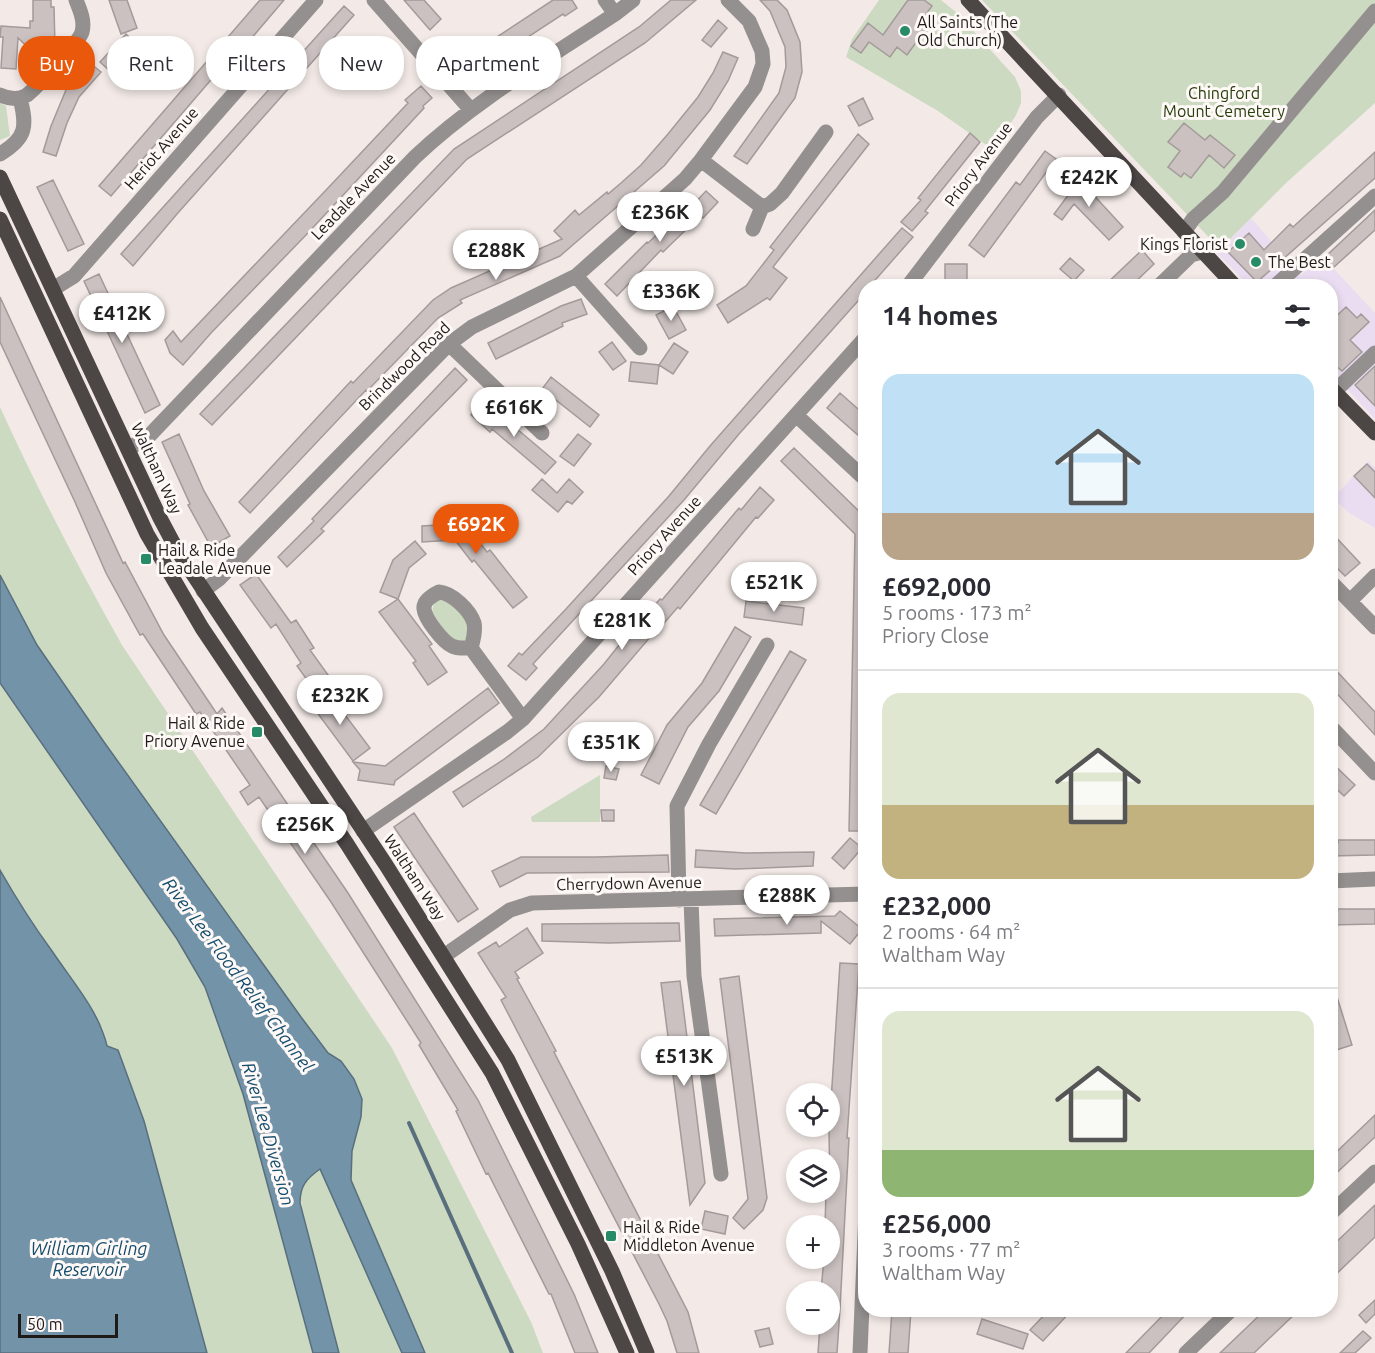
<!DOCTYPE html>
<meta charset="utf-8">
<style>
:root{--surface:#fff;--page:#f2f2f3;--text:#2b2b33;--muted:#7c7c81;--line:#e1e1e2;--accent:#ea580c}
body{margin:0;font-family:Ubuntu,sans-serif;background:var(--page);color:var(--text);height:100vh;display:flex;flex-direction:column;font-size:22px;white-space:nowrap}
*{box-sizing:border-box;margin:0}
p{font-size:20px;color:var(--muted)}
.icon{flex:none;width:33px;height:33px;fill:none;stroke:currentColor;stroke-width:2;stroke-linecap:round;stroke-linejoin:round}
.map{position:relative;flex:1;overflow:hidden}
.sheet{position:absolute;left:858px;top:279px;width:480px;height:1038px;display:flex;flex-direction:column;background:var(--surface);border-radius:24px;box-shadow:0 3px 9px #0003}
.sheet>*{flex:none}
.top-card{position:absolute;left:18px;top:36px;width:570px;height:54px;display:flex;gap:12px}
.fabs{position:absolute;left:786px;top:1083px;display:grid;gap:12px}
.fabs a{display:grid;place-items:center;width:54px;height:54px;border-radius:50%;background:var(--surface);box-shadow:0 3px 9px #0003;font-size:30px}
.scale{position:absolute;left:18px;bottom:15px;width:100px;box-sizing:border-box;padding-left:6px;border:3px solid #1d1a18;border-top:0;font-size:16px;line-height:21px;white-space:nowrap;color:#1d1a18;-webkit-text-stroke:4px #fef9f7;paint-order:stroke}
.price{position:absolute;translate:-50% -51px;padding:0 14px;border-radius:21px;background:#fff;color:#222;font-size:20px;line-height:39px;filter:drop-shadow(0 2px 3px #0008)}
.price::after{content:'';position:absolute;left:50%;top:36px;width:18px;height:14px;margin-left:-9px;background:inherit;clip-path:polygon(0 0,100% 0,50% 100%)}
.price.active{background:var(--accent);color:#fff}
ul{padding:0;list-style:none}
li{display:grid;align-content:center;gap:12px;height:318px;padding:0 24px}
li+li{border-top:2px solid var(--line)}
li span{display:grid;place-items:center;height:186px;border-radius:18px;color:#555}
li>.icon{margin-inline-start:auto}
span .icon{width:108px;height:108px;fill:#fffc;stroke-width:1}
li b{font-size:26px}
h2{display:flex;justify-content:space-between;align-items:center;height:72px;padding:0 24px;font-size:26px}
.tag{padding:0 21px;border-radius:24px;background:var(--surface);box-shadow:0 3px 9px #0003;font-size:21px;line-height:54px}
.tag.active{background:var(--accent);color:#fff}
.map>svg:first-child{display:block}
.commercial{fill:#eaddf1}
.green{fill:#cbdac0}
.water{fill:#7393a9;stroke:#596f7e;stroke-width:1.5}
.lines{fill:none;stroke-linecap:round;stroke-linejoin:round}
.stream{stroke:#596f7e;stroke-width:4}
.building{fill:#cac1c0;stroke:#a39a99;stroke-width:1.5}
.street{stroke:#94908f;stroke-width:15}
.primary{stroke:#4c4645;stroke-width:15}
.poi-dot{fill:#268b66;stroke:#fef9f7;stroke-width:2}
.labels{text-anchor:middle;stroke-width:6;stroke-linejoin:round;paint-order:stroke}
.poi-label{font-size:16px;fill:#1d1a18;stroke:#fef9f7;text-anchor:start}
.park-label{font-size:16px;fill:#263d0c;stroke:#fef9f7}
.street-label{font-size:16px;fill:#1d1a18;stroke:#fef9f7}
.water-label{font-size:18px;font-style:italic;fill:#144d6d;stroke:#fef9f7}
</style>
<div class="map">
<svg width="1375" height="1353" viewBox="0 0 1375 1353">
<rect width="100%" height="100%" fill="#f3eae7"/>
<path class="commercial" d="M1251,218l50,57 21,-19 53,57v106l-44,-47 -1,-86h-81l-32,-33z
M1368,461l7,7v60l-26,-15 -16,-15z"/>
<path class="green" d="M879,0h62l16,13 58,64 6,14v12l-6,14 -23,32 -54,-38 -92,-54 6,-18z
M982,0h393v103l-89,80 -66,66z
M0,103l6,3 4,30 -10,4z
M0,407c37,81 78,160 122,238l270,403 139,274 12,31h-118l-74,-173 1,-29 9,-34 -20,-56 -13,-8 -27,-36 -197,-275 -67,-97 -34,-63 -3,-7z
M439,599c11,3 30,16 30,30 -1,4 -3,10 -5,14l-15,-6 -17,-25 2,-10z
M0,683l177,256 28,48 38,107 70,259h-106l-63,-232 -26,-71 -11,-4 -4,-17 -25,-41 -60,-86 -18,-32z
M600,775v47h-68l-1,-5z
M320,1169l82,184h-63l-20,-78 -15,-50 -4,-33 3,-9z"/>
<path class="water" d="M0,575l37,70 67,97 197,275 27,36 13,8 13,18 8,20 -1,18 -9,34 -1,29 74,173h-23l-82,-184c-14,10 -20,17 -20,34l39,150h-26l-70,-259 -38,-107 -28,-48 -177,-256z
M0,870c16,28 33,55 52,81 20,30 47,60 55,95l11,4 26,71 63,232h-207z"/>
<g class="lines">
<path class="stream" d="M409,1123l103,230"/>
</g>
<path class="building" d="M33,0h18v7h3l1,39 -14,14 -23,-22 -2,31 -15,-1 2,-31h-3l1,-11 29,2v-7h3z
M109,0h18l10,28 -16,6z
M260,0h24l-40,47 -3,-2 -130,151 -12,-10z
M404,0h20l17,19 -11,11z
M553,0h19l5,8 -12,8 -2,-2 -82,54 2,2 -9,6 -6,-9 -3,3 -9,-16 10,-7 2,4 3,-2 3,3z
M671,0h25l-51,43 -178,116 -255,266 -12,-11 254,-265 185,-122z
M760,0h17l10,10 13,32 2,30 -7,26 -48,66 -13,-8 45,-63 7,-26 -1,-20 -15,-36z
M908,0h16l8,6 -11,15 7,5 -21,29 -10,-8 -7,10 -21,-15 -8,11 -10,-7 17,-23 15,12z
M344,6l10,9 -177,199 -44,52 -12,-12z
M718,20l9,8 -16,19 -9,-7z
M126,34l17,15 -16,16 -4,-4 -11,12 -12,-11z
M723,52l15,6 -10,23 -18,29 -46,56 -104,90 -100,44 2,3 -24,15 -71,73 -1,-1 -116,123 -11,-11 112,-121 2,2 80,-83 18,-12 111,-49 -8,-8 21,-21 4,5 28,-23 1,2 13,-11 20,-18 27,-31 30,-37 15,-24z
M90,63l11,9 -22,25 -12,26 -11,33 -13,-4 8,-26 15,-36z
M421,86l11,12 -9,8 1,2 -118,127 -95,98 -28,32 -13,-12 -5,-13 8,-9 8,11 147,-154 80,-85 -3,-3z
M863,98l10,21 -14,7 -11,-20z
M1184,123l21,17 5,-5 25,20 -11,13 -15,-13 -18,23 -7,-5 -3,4 -13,-10 12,-16 -12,-9z
M970,133l10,9 -55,69 3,2 -16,18 -11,-9 20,-22 -3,-2z
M858,134l11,10 -96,123 14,11 -17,22 -3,-2 -39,25 -11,-18 29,-19 28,-36 -4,-3z
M1045,151l11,8 -72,98 -15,-12 47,-63 4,3z
M1375,152v26l-118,104 -29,-30 21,-19 15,17 26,-26 3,3z
M1076,176l47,51 -14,13 -35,-36 -12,16 -8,-6 15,-20 -5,-6z
M53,180l31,64 -16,7 -31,-64z
M706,191l12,11 -15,16 -3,-2 -37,36 -2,-2 -44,46 -12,-12 42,-42 1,1 38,-36 3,2z
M1375,210v20l-41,37 -9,-10z
M902,228l11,9 -43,49h-4v6l-127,142 -55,66 -151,164 4,4 -11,12 -18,-14 11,-13 3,2 44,-46 103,-113 41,-50z
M1142,250l12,14 -23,22h-27z
M1070,258l14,12 -10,11 -14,-12z
M945,264h22v22h-22z
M99,274l61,131 -15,8 -61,-132z
M0,297l123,266 2,-1 39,73 53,79 5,-6 126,185 130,207 96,194 24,59h-23l-24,-59h-2l-61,-121 -2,1 -30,-63 2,-1 -39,-65 2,-2 -90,-141 -72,-105 -11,8 -8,-13 10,-7 -50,-73 -4,2 -53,-80 -3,1 -34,-62 -31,-71 -75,-160z
M581,299l6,15 -25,9 1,3 -67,33 -8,-16 73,-37z
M673,306l13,24 -17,9 -13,-24z
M1346,307l11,11 4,-4 8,8 -19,18 12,12 -20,19 -12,-10v-39z
M612,342l14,19 -13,9 -14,-18z
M674,343l14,9 -15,22 -14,-9z
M631,362l28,3 -2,19 -28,-3z
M1375,366v40l-20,-21z
M455,368l12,12 -146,149 3,2 -37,36 -9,-10 36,-36 -2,-2z
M551,377l48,38 -9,12 -48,-38z
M840,393l26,23v26l-39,-34z
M482,402l26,24 2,-3 46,39 -11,12 -53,-45 -2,3 -19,-17z
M179,434l25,57 26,45 -19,11 -23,-42 2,-1 -28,-62z
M578,434l13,10 -17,22 -14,-10z
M794,448l72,70v313h-17l6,-297 -74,-73z
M1367,464l8,8v26l-21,-22z
M542,479l15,14 12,-14 14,13 -11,12 -5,-3 -9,11 -26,-22z
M760,487l14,13 -16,18 -2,-1 -76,92 -2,-2 -20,23 -1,-1 -58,68 -61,60 -75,50 -10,-15 50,-32 41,-31 60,-65 35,-44 2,1 19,-22 2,1 77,-92 2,2z
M463,507l9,5 -6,13 21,27 3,-2 37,47 -14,11 -39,-48 -2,2 -17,-22 -33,2v-16l32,-2z
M1330,531l30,32 -15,13 -15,-15z
M415,541l11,13 -17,14 -11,31 -18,-7 13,-32z
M256,574l35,49 5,-3 18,28 -4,2 21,29 -16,12 -18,-25 4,-3 -25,-39 -5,4 -31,-43z
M398,599l34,45 -3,2 18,26 -19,13 -15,-22 3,-2 -37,-49z
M746,601l58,7 -2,17 -58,-8z
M735,627l16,10 -32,54 -31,36 -29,57 -18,-9 26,-50 35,-42z
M790,651l16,9 -90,154 -16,-9z
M1330,664l45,48v23l-45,-49z
M488,688l11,15 -104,78 -1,4 -36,-5 2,-10 -7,-8 32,4z
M327,691l43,57 -17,13 -43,-58z
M1330,761l25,24 -11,11 -14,-13z
M606,766l13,3 -3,11 -12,-2z
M601,810h13v11h-12z
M414,813l64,96 -20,13 -64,-95z
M850,838l12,10 -18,21 -12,-11z
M1338,840h37v15l-45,1v-12l8,-1z
M696,850l50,3 68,-1 -1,14 -78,3 -40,-2z
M668,855l1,17 -142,1 -27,14 -8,-16 29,-14h75z
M1330,909h45v15l-45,1z
M840,911l22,18 -12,15 -29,-23v12l-106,3 -1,-17 121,-3z
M679,923l1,18 -71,2 -67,-2v-17z
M527,928l16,25 -28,19 4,6 -2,1 21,38 18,34 -2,1 134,260 11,41h-22l-10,-32 -8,-17 -158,-304 5,-3 -28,-44 18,-11 3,5z
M840,963l19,1 -12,174h2l-9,171 -3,44h-19l2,-29h10v-32l-9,-1 3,-33h6v-32h-5l1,-34h4l-1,-60z
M739,976l28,222 -4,12 -19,19 -11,-11 15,-19 -28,-220z
M680,981l25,202 -15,22 -29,-222z
M1333,984l19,61 -22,7v-67z
M1375,1115v22l-45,42v-21z
M1375,1205v32l-45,43v-32z
M705,1211l23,5 -3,18 -24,-5z
M1375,1300v14l-9,9 -7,-8z
M892,1310h19l-3,43h-19z
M1049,1310h23l-29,31 -13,-11z
M1168,1310h22l-41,43h-23z
M1265,1310h34l-45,43h-34z
M982,1319l46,15 -5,15 -46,-15z
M769,1328l4,16 -13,3 -5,-16z
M1363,1331l8,7 -16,15h-15z"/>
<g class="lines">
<path class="street" d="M374,0l97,110
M605,0l10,14
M0,95c9,4 19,5 27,0 9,-7 53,-54 55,-63 3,-11 -2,-22 -6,-32
M0,154c27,-16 27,-28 20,-56
M701,160l61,47 8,-3 12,-11 44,-61
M753,229l9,-22
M1184,232l9,-13 30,-27 152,-181
M576,276l64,72
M908,286l129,-169 22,-22
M1159,286l32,-31 11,-3
M1275,286l100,-90
M53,289l21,-13 242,-276
M449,344l93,89
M1335,391l40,-38
M796,415l70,65
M128,449l20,-12 267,-280c59,-56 132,-98 200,-143l18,-14
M1330,581l45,46
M203,591l16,-12 230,-235 23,-17 104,-51 109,-97 16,-19 54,-73 8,-23 -1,-13 -13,-30 -21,-21
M439,592c13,1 31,18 35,31 2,9 -1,17 -3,25 -7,0 -13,1 -19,-2 -9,-4 -27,-27 -28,-37 -1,-8 9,-14 15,-17z
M1350,601l25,-25
M471,648l52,71
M1330,726l45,47
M363,831l144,-99 16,-13 343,-382
M1330,881l45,-2
M679,900l-2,-94 32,-62 58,-99
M691,900l3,76 27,198
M444,956l66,-46 22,-7 334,-9
M1330,1214l45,-42
M860,1353l6,-141
M1186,1353l45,-43"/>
<path class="primary" d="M968,0l267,286
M0,177l160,341 17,32 209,315 122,195 104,211 35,82
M0,219l147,315 55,94 145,216 145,229 86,171 49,109
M1330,387l45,46"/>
</g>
<g class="poi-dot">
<circle cx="905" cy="31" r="6"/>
<circle cx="1240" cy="244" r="6"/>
<circle cx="1256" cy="262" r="6"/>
<rect x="140" y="553" width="12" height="12" rx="3"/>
<rect x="251" y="726" width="12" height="12" rx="3"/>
<rect x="605" y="1230" width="12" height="12" rx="3"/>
</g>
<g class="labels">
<g class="poi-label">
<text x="917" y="28">All Saints (The<tspan x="917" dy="18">Old Church)</tspan></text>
<text x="1228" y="250" text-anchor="end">Kings Florist</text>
<text x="1268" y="268">The Best</text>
<text x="158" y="556">Hail &amp; Ride<tspan x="158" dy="18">Leadale Avenue</tspan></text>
<text x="245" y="729" text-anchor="end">Hail &amp; Ride<tspan x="245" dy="18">Priory Avenue</tspan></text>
<text x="623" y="1233">Hail &amp; Ride<tspan x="623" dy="18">Middleton Avenue</tspan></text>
</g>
<g class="park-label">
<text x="1224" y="99">Chingford<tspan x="1224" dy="18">Mount Cemetery</tspan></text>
</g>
<g class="street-label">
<text transform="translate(161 148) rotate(-49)" y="6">Heriot Avenue</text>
<text transform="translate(978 164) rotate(-53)" y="6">Priory Avenue</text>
<text transform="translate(353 196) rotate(-46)" y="6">Leadale Avenue</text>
<text transform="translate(404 366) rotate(-44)" y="6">Brindwood Road</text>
<text transform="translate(157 468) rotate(65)" y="6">Waltham Way</text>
<text transform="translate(664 535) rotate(-48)" y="6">Priory Avenue</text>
<text transform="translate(415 877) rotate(57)" y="6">Waltham Way</text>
<text transform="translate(629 883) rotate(-1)" y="6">Cherrydown Avenue</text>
</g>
<g class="water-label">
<text transform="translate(238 975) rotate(53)" y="6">River Lee Flood Relief Channel</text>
<text transform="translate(268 1134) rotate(74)" y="6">River Lee Diversion</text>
<text x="89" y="1255">William Girling<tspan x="89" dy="21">Reservoir</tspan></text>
</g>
</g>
</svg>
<div class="fabs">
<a><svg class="icon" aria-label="locate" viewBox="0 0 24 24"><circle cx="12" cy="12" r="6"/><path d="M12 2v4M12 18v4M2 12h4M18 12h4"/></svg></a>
<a><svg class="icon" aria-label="layers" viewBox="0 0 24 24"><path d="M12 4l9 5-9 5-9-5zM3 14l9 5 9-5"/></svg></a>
<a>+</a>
<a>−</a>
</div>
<div class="scale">50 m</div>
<b class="price" style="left:1089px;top:208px">£242K</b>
<b class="price" style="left:660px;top:243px">£236K</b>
<b class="price" style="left:496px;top:281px">£288K</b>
<b class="price" style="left:671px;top:322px">£336K</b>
<b class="price" style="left:122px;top:344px">£412K</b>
<b class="price" style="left:514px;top:438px">£616K</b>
<b class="price active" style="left:476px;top:555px">£692K</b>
<b class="price" style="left:774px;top:613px">£521K</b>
<b class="price" style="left:622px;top:651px">£281K</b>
<b class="price" style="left:340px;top:726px">£232K</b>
<b class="price" style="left:611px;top:773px">£351K</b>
<b class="price" style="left:305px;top:855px">£256K</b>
<b class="price" style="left:787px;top:926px">£288K</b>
<b class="price" style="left:684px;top:1087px">£513K</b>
<div class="top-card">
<a class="tag active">Buy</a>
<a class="tag">Rent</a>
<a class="tag">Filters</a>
<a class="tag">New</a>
<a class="tag">Apartment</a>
</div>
<section class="sheet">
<h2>14 homes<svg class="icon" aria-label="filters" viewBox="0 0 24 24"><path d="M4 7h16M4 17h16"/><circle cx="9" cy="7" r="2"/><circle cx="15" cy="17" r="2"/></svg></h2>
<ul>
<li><span style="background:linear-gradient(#bfe0f5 75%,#b9a48a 0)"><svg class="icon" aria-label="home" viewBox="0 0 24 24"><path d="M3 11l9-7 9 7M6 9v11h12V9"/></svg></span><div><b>£692,000</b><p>5 rooms · 173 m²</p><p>Priory Close</p></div></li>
<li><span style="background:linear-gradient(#dfe7d0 60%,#c2b280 0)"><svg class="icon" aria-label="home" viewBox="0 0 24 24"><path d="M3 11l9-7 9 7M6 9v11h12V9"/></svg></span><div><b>£232,000</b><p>2 rooms · 64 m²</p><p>Waltham Way</p></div></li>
<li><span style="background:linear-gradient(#dfe7d0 75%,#8fb573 0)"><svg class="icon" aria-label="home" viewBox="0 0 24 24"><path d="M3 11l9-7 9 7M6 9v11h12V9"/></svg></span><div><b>£256,000</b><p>3 rooms · 77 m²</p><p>Waltham Way</p></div></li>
</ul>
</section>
</div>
